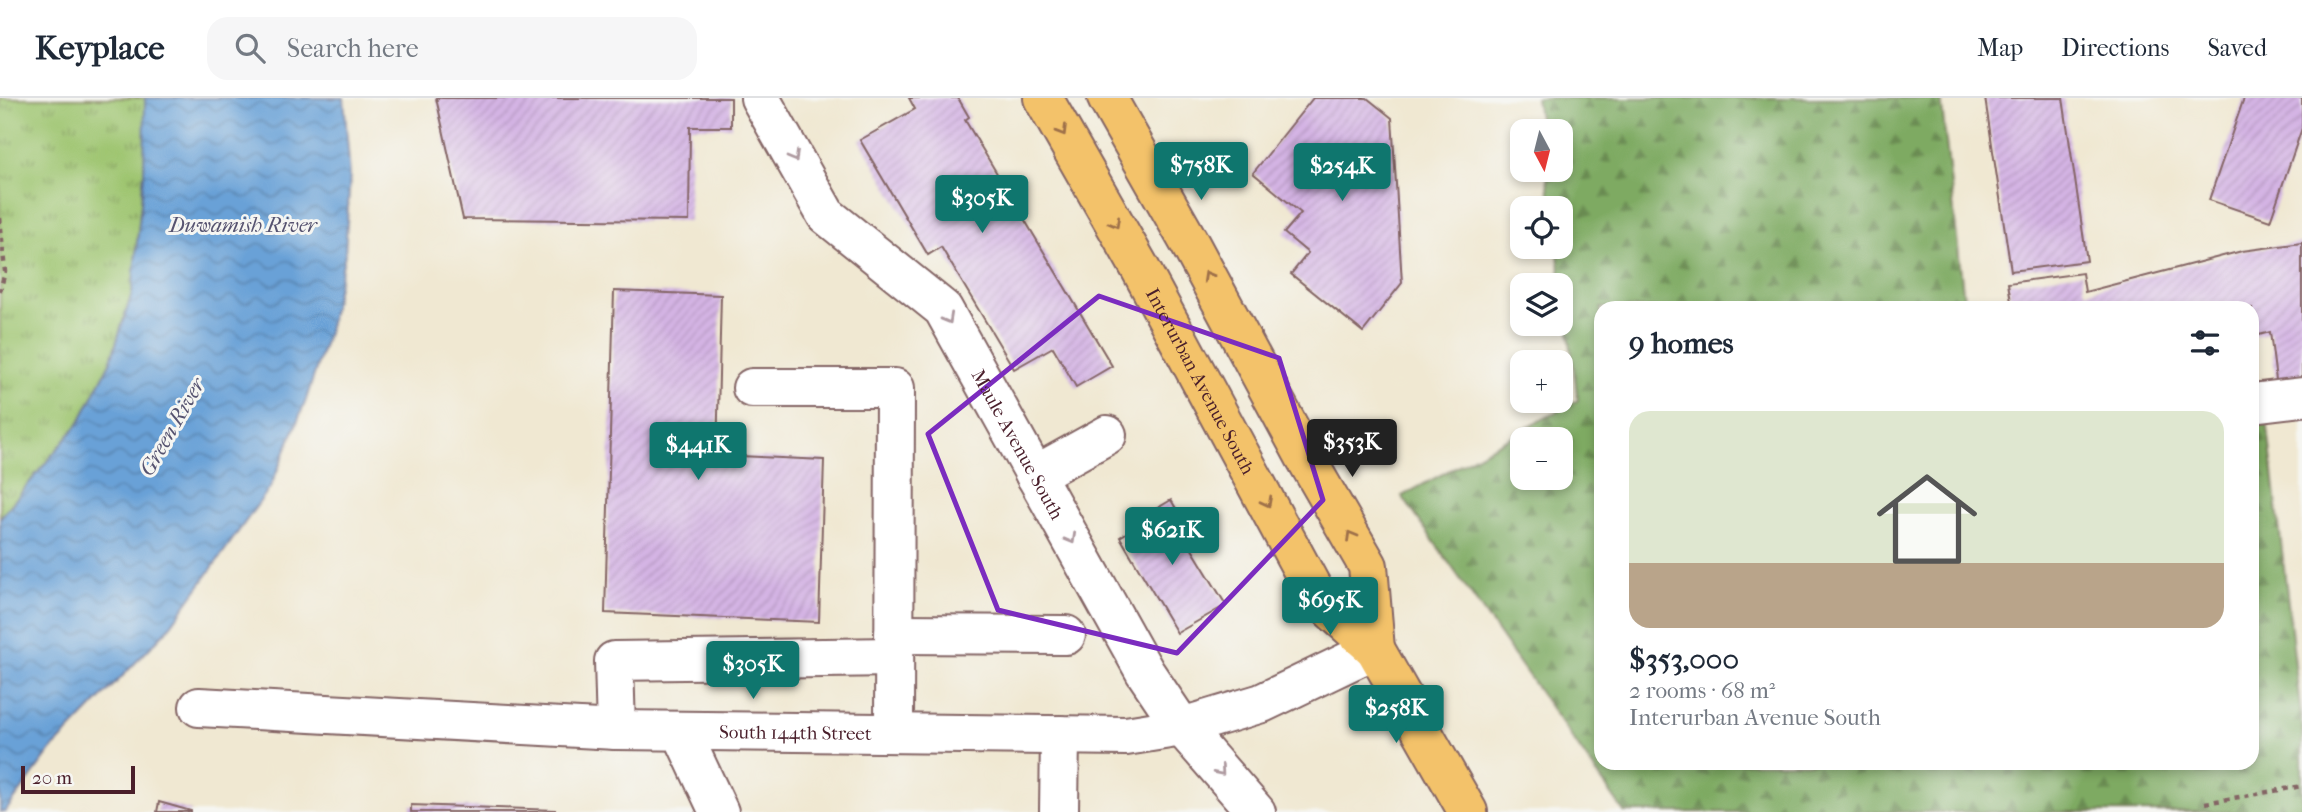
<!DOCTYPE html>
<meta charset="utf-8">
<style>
:root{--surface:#fff;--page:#f6f6f7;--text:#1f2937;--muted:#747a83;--line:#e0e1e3;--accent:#0f766e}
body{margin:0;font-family:"IM FELL French Canon",serif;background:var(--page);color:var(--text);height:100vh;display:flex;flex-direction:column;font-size:26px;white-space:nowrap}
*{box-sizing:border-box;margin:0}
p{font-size:23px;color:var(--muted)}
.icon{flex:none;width:38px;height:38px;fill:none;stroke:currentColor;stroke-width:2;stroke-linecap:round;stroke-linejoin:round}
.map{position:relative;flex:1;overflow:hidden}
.sheet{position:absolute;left:1594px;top:203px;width:665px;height:469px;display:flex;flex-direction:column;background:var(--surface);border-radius:21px;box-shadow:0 4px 10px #0003}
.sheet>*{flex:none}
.needle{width:46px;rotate:173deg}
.tools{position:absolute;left:1510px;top:21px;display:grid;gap:14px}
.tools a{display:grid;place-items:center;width:63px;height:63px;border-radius:14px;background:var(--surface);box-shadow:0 4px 10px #0003;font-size:35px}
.scale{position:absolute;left:21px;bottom:18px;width:114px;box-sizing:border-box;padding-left:7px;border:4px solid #4a1f2b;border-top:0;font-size:19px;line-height:24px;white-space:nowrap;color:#4a1f2b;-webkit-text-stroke:5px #f6f6f2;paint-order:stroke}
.price{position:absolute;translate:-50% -60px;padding:0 16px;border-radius:7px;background:var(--accent);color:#fff;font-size:23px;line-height:46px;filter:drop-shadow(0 2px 4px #0008)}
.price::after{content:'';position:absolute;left:50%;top:42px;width:21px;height:16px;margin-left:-10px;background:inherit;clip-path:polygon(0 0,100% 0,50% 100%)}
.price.current{background:#222;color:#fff}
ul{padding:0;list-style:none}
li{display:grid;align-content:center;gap:14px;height:371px;padding:0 35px}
li span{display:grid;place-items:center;height:217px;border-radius:21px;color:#555}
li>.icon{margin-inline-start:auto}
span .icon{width:126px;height:126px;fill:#fffc;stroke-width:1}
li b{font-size:30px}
h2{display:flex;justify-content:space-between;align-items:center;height:84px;padding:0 35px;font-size:30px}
header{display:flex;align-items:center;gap:42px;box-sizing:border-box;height:98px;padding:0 35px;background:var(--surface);border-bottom:2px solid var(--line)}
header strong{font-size:33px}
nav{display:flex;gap:38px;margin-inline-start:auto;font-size:24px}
.search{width:490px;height:63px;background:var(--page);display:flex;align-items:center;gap:18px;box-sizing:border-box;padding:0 24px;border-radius:21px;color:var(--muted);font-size:26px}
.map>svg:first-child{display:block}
.forest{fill:url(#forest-firs);stroke:#646446;stroke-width:2;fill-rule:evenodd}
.park{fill:url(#park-tufts);stroke:#74724e;stroke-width:2}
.water{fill:url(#water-waves);stroke:#5a6081;stroke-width:2}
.building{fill:url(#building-hatch)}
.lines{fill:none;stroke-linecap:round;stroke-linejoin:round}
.minor-casing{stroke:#846565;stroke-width:42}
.major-casing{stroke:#846565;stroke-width:42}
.path{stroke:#846565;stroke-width:4.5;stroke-dasharray:5 5;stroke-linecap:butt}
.minor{stroke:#fff;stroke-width:38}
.major{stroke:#f3c26a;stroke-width:38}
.oneway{stroke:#9e704a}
.oneway2{stroke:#ae9aa0}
.marked{fill:none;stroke:#7b2cbf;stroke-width:5;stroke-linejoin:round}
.labels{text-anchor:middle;stroke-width:6;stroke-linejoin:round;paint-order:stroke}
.street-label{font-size:19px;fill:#4a1f2b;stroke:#f6f6f2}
.water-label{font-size:21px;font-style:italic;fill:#565370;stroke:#f6f6f2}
</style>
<header>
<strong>Keyplace</strong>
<div class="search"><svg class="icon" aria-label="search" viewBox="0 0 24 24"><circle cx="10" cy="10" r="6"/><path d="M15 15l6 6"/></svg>Search here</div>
<nav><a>Map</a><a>Directions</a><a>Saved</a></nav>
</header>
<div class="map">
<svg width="2302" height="714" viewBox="0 0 2302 714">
<defs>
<pattern id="forest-firs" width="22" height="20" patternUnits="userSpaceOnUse" patternTransform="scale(1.75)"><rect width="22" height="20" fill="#7eaa62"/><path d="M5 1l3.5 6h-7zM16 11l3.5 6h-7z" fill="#698a51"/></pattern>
<pattern id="park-tufts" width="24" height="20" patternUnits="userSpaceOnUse" patternTransform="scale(1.75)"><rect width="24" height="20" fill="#9ec570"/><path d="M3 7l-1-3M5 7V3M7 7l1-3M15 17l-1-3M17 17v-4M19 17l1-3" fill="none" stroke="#839f5c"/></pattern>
<pattern id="water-waves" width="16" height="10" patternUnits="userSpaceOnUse" patternTransform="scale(1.75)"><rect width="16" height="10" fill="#69a1d7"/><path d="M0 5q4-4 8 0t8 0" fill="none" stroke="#5883af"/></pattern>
<pattern id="building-hatch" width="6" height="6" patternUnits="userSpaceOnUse" patternTransform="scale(1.75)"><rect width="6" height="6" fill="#d4b4e4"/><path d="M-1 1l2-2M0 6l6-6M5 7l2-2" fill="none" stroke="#b89ac4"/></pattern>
</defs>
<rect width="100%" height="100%" fill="#f6f6f2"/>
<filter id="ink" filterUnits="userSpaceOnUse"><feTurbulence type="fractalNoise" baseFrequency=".0143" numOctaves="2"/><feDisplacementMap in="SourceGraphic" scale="14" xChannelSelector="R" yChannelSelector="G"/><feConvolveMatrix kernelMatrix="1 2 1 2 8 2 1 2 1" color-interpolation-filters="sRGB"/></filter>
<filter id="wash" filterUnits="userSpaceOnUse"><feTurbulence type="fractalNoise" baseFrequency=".00686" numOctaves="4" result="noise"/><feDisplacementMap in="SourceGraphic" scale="28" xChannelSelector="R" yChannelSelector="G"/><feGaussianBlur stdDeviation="1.57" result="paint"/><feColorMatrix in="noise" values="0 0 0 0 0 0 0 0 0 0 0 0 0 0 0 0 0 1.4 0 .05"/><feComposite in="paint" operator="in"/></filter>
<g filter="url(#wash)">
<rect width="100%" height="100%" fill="#f0e8d2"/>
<path class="forest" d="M1536,0h405l24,210h-364v455h651v-341l15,-2 35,305v87h-678l-222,-316 176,-96 -21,-153h4v-39h-10l-5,-38h15v-39h-20zM1522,341h39v39h-39z"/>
<path class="park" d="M0,0h145l1,6 -2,69 -12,120 -22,70 -30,59 -80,96z"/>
<path class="water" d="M145,0h199l6,78 -5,78 -17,78 -23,71 -34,83 -102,142 -117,121 -47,63h-5v-294l80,-96 30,-59 22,-70 12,-120z"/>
<g id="blocks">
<path class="building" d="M436,0h295v29h-41l-1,94 -226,-2z
M909,0h49l11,19 -4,3 147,246 -36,21 -23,-40 -39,22 -73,-122 -13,8 -68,-115 55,-31z
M1313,0h54l25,20 10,165 -39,49 -72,-58 17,-21 -24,-20 17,-20 -48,-40z
M1985,0h78l24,163 -76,10z
M2244,0h58v30l-32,93 -61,-21z
M2302,145v141l-25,4 -7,-56 -18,5v-29h-240l-4,-25 74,-10 3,19 157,-41z
M614,193l107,4 -4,160 107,5 -5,162 -214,-9z
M1171,402l22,37 -6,4 39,64 -49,28 -57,-96 17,-11 -3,-4z
M159,704l32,9v1h-34z
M411,707l144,5v2h-144z"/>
</g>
</g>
<g filter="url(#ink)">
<use href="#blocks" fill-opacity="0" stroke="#846565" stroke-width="2"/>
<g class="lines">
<g class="minor-casing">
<g id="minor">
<path id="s1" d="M760,0l66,117 117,94 202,363 37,55 74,85"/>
<path d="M752,290h143l-1,344"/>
<path d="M2252,305l50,-6"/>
<path d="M1035,377l72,-40"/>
<path d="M894,536l172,1"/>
<path id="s2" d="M199,609l417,23 510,6 56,-9 80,-24 113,-54"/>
<path d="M616,632l-2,-69 280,-4"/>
<path d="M681,633l38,81"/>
<path d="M1059,714l1,-77"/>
</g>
</g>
<g class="major-casing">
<g id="major">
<path id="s3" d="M1043,0l97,170 177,329 58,52 93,163"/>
<path d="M1107,0l82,144 116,215 63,109 7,83"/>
</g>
</g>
<path class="path" d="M0,120l5,54 -5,19
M2205,705l97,-17"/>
<use href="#minor" class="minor"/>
<use href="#major" class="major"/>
</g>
<defs><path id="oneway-chevron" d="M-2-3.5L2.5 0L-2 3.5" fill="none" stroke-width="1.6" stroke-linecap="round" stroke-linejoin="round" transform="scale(1.75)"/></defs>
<g class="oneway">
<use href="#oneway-chevron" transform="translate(1062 33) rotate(59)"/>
<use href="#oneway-chevron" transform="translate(1115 125) rotate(61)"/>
<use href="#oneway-chevron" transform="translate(1208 178) rotate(-119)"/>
<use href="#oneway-chevron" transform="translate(1267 404) rotate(62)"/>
<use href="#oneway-chevron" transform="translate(1351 438) rotate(-120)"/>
</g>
<g class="oneway2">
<use href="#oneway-chevron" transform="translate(794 59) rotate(60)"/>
<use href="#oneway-chevron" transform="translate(948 221) rotate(61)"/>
<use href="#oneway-chevron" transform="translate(1071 441) rotate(61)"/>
<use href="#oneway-chevron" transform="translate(1220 673) rotate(49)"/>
</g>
</g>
<path class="marked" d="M1099,198l180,62 44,142 -146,153 -179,-43 -70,-176z"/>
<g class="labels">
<g class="street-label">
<text dy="7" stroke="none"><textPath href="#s3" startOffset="324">Interurban Avenue South</textPath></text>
<text dy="7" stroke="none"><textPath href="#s1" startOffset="439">Maule Avenue South</textPath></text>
<text dy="7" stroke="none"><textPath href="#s2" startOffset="597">South 144th Street</textPath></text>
</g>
<g class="water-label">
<text x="243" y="134">Duwamish River</text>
<text transform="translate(172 329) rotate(-60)" y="7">Green River</text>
</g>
</g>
</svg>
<div class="tools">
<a><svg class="needle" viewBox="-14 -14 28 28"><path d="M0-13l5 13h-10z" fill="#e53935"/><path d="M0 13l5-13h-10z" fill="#747a83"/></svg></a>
<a><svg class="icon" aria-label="locate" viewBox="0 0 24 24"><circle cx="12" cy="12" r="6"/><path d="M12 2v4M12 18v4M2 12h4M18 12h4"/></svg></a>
<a><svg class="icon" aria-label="layers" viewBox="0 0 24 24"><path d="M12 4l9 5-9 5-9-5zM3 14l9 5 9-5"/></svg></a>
<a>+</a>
<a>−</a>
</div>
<div class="scale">20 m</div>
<b class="price" style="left:1201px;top:104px">$758K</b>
<b class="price" style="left:1342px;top:105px">$254K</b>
<b class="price" style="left:982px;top:137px">$305K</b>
<b class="price current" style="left:1352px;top:381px">$353K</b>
<b class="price" style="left:698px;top:384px">$441K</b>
<b class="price" style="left:1172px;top:469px">$621K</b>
<b class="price" style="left:1330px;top:539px">$695K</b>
<b class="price" style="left:753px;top:603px">$305K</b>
<b class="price" style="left:1396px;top:647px">$258K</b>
<section class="sheet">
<h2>9 homes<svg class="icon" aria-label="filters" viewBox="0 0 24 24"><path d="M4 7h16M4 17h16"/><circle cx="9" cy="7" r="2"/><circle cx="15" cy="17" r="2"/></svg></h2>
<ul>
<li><span style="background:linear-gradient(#dfe7d0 70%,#b9a48a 0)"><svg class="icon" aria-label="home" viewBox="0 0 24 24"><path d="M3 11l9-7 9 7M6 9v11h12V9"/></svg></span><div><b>$353,000</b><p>2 rooms · 68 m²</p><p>Interurban Avenue South</p></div></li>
</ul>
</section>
</div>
